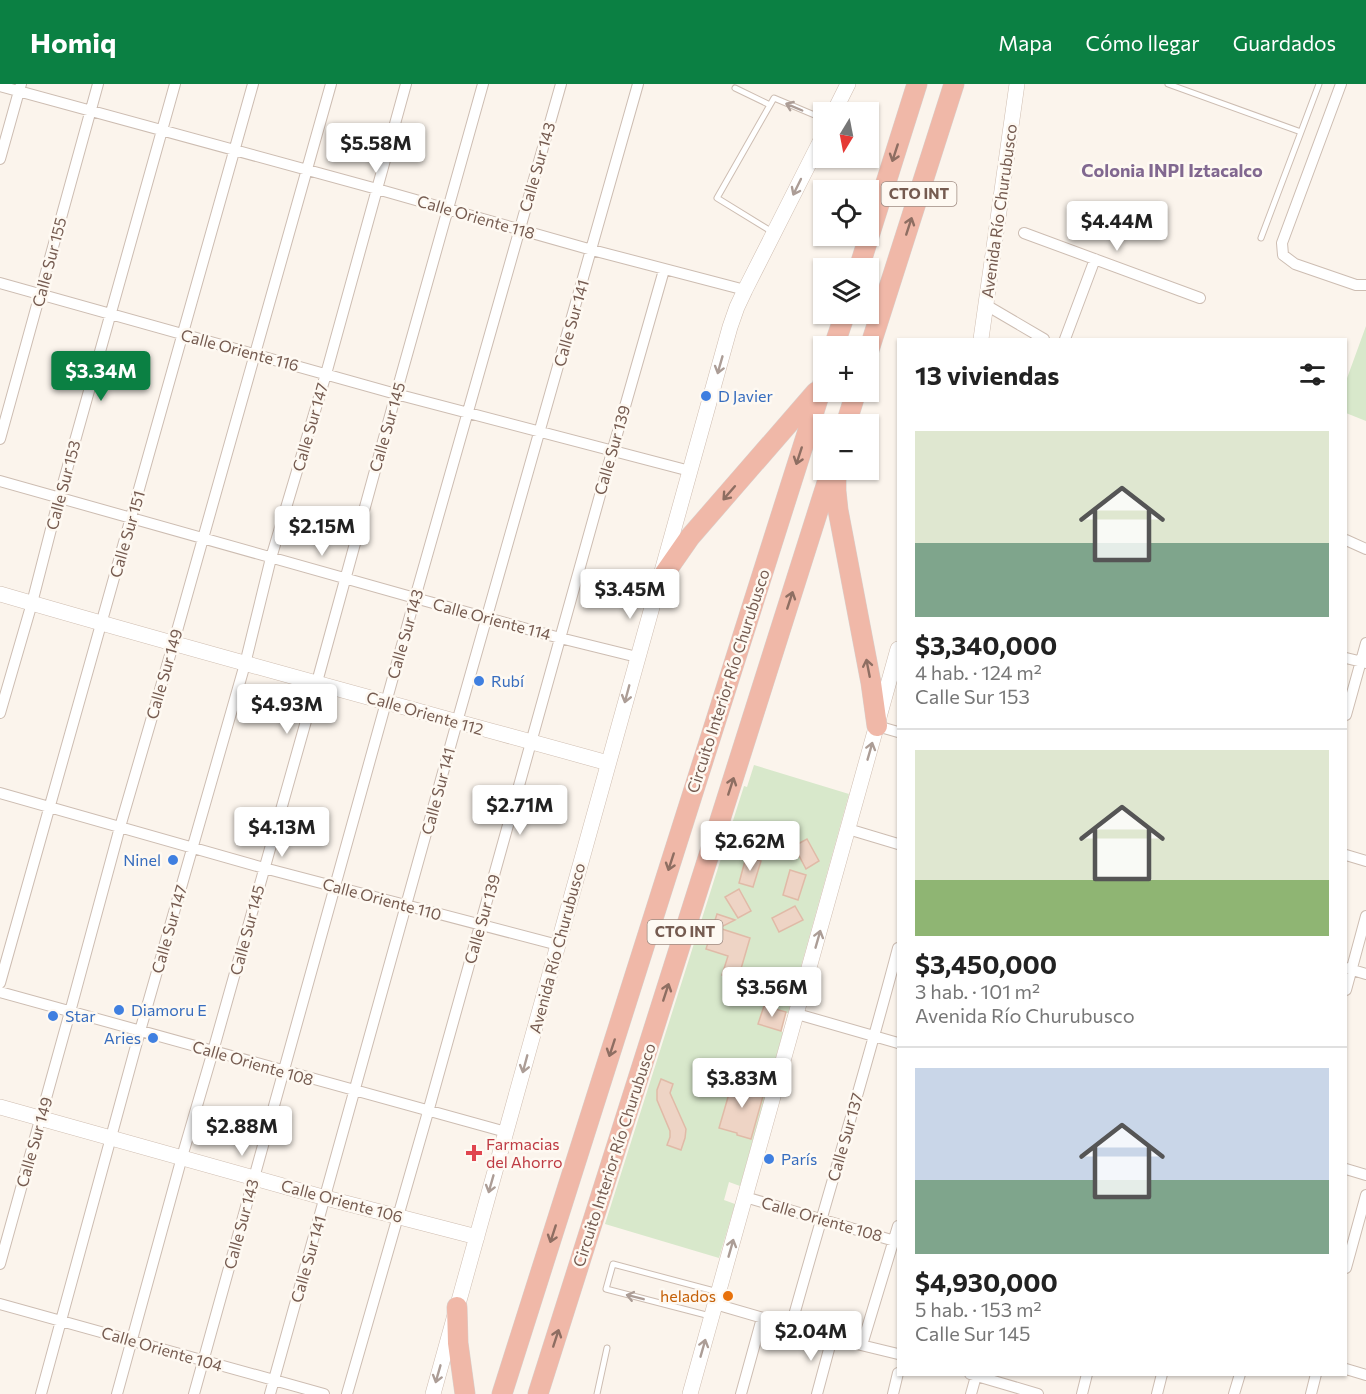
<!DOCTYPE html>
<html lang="es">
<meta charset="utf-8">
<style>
:root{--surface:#fff;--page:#f6f6f6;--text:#222;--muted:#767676;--line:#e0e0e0;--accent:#0b8043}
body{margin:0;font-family:Commissioner,sans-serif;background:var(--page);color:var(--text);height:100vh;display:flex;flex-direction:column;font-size:22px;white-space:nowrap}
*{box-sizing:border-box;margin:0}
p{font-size:20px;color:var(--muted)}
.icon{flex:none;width:33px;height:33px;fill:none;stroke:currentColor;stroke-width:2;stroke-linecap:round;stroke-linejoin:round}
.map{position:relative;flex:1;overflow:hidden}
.side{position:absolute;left:897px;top:254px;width:450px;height:1038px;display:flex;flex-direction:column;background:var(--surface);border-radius:0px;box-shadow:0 2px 4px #0004}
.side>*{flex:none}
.needle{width:39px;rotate:190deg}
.tools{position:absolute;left:813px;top:18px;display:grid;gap:12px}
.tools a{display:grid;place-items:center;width:66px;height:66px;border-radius:0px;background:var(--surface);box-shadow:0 2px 4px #0004;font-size:30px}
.price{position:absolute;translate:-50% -51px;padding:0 14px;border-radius:6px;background:#fff;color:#222;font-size:20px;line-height:39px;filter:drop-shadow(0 2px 3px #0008)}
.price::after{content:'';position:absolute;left:50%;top:36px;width:18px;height:14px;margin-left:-9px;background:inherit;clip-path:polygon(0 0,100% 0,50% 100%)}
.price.on{background:var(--accent);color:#fff}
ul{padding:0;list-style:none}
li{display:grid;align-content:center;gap:12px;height:318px;padding:0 18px}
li+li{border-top:2px solid var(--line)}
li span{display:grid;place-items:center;height:186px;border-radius:0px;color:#555}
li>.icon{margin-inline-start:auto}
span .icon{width:108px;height:108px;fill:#fffc;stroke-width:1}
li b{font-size:26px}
h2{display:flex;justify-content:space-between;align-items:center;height:72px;padding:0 18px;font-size:26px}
header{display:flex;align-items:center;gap:36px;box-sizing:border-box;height:84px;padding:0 30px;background:var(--accent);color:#fff}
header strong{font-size:28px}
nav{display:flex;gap:33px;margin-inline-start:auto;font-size:21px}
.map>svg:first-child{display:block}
.green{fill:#d8e8cb}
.building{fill:#eed4c5;stroke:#e0baa7;stroke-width:1.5}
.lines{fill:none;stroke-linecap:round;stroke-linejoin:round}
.lane-casing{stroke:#cdbdb2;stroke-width:7}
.street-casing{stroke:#cdbdb2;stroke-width:12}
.secondary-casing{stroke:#cfbdb0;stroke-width:16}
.highway-casing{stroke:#d8d1ce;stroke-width:21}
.lane{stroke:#fff;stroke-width:5}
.street{stroke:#fff;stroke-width:10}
.secondary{stroke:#fff;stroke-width:15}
.highway{stroke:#f0b8a8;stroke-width:20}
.oneway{stroke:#ac9d96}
.oneway2{stroke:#8e6e62}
.shop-dot{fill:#3f7fe0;stroke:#fef9f2;stroke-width:2}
.health-dot{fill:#e0444e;stroke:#fef9f2;stroke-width:2}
.food-dot{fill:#e8710a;stroke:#fef9f2;stroke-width:2}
.labels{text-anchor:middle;stroke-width:5;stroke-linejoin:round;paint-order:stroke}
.shield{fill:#fef9f2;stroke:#9e8a81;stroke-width:1.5}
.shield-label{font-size:15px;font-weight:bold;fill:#755b50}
.street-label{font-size:16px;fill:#755b50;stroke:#fef9f2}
.shop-label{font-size:16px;fill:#366cbe;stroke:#fef9f2;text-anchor:start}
.health-label{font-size:16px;fill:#be3a42;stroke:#fef9f2;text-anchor:start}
.food-label{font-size:16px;fill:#c56008;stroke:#fef9f2;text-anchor:end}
.neighbourhood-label{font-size:18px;font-weight:bold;fill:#816890;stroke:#fef9f2}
</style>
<header>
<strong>Homiq</strong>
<nav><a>Mapa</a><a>Cómo llegar</a><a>Guardados</a></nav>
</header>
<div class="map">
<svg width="1366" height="1310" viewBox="0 0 1366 1310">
<rect width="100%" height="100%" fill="#fbf4ec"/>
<path class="green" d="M1366,242v95l-20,-8v-32z
M754,681l95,29 -61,219h-2l-5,18 2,1 -43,154 -11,-4 -5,18 11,4 -16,54 -114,-34 139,-438 3,1z"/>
<path class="building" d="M765,742l8,13 -23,13 -7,-13z
M807,755l12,22 -13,8 -12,-23z
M746,773l15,4 -8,26 -14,-4z
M790,786l16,5 -8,25 -15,-5z
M739,805l12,22 -13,7 -13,-21z
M795,822l8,14 -24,12 -7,-14z
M717,830l18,6 -16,8 31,10 -12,41 -16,-4 6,-19 -22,-7z
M764,922l22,6 -5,19 -23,-7z
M661,995l12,5 -3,9 16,36 -1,9 -4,12 -14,-5 3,-8v-6l-13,-31v-10z
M733,996l32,9 -14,50 -14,-4v-2l-18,-5z"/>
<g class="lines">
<g class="lane-casing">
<path id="lane" d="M1168,0l133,48 -40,106
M735,4l35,17
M1301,48l18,-48
M774,149l-57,-35 57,-100 50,21
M710,1232l-104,-27 7,-25 105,28
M597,1310l10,-46"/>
</g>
<g class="street-casing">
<path id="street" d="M1341,0l-59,159 1,12 12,9 61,21h10
M0,2l377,103 215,61 153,40
M0,75l21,-75
M1024,149l176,65
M0,199l396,111 294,77
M986,221l58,34
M1065,255l30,-80
M0,355l98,-355
M0,397l415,117 145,40 77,19
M1346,456l20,9
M1346,574l20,5
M0,629l32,-110 27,-105 116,-414
M1346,631l20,-72
M877,642l21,6
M0,709l264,75 294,77
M848,745l50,15
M1346,771l20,6
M1346,884l20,6
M0,899l253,-899
M1346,906l20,-74
M0,908l506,140
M797,930l101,29
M1346,1085l20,6
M745,1113l153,45
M0,1180l70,-252 50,-185 53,-182 158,-561
M1346,1184l20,-73
M0,1220l324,90
M715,1220l117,34 66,16
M791,1242c35,-126 74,-252 107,-378
M862,1261l36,-119
M1346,1285l20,6
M970,1290l68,20
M41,1310l99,-363 105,-367 26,-106 55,-184 80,-290
M117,1310l65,-237 31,-106 104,-369 79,-288 87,-310
M194,1310l221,-796 146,-514
M270,1310l187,-672 181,-638
M347,1310l81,-282 184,-660 52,-182
M741,1310l21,-76
M817,1310l15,-56
M893,1310l5,-21
M971,1310l5,-18
M1082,1310l5,-20
M1157,1310l5,-20
M1234,1310l6,-20
M1311,1310l5,-20"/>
</g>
<g class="secondary-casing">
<path id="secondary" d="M834,28l14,-28
M981,255l36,-255
M0,510c202,59 405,113 608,169
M0,1023l326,91 151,39
M433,1310l297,-1067 7,-20 8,-17 79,-156
M690,1310l208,-745"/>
</g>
<g class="highway-casing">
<path id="highway" d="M859,184l58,-184
M834,262l11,-32
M868,269l86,-269
M846,340l10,-32
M836,387v20l2,19 33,173 6,43
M658,499l32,-46 126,-145
M457,1223l1,36 7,51
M502,1310l322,-1014
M538,1310l293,-924"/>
</g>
<use href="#lane" class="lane"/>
<use href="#street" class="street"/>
<use href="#secondary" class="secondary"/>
<use href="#highway" class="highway"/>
</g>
<defs><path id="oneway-shaft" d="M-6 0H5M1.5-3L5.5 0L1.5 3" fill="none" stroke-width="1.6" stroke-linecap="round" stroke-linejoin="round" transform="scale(1.5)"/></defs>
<g class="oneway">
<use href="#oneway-shaft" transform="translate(794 23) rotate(-157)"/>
<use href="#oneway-shaft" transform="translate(797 103) rotate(116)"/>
<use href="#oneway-shaft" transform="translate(720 281) rotate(106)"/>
<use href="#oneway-shaft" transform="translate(627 610) rotate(105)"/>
<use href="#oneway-shaft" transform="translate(870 667) rotate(-74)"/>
<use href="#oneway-shaft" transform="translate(818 855) rotate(-74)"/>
<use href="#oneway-shaft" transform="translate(525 980) rotate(105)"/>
<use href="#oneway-shaft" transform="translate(491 1100) rotate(106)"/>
<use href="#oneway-shaft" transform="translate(731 1164) rotate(-74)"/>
<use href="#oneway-shaft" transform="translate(635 1213) rotate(-166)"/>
<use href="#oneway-shaft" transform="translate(703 1264) rotate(-74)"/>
<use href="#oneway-shaft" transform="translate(438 1290) rotate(106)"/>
</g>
<g class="oneway2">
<use href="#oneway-shaft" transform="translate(895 69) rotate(108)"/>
<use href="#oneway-shaft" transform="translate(909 142) rotate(-72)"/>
<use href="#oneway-shaft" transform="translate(799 372) rotate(108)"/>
<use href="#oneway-shaft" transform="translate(729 409) rotate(131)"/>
<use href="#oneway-shaft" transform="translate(790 516) rotate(-72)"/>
<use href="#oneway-shaft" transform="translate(868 584) rotate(-101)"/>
<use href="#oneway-shaft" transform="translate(731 702) rotate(-72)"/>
<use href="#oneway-shaft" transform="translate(671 778) rotate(108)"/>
<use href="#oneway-shaft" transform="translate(666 908) rotate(-72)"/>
<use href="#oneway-shaft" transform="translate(612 964) rotate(108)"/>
<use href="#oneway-shaft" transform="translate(553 1150) rotate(108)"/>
<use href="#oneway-shaft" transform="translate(556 1254) rotate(-72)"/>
</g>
<g class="shop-dot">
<circle cx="706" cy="312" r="6"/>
<circle cx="479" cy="597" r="6"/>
<circle cx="173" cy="776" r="6"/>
<circle cx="119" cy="926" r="6"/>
<circle cx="53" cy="932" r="6"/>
<circle cx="153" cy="954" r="6"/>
<circle cx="769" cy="1075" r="6"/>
</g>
<path class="health-dot" d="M471 1060h6v6h6v6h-6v6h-6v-6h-6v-6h6z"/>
<circle class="food-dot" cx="728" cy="1212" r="6"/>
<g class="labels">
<g class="shield">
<rect x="881.5" y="98" width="75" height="24" rx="4.5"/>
<rect x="647.5" y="836" width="75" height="24" rx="4.5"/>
</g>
<g class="shield-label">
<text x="919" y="115">CTO INT</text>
<text x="685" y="853">CTO INT</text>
</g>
<g class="street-label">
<text transform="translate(537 83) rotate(-74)" y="6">Calle Sur 143</text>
<text transform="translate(999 127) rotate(-82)" y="6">Avenida Río Churubusco</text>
<text transform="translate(476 133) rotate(16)" y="6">Calle Oriente 118</text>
<text transform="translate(49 178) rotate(-75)" y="6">Calle Sur 155</text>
<text transform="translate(571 239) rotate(-74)" y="6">Calle Sur 141</text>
<text transform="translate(240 266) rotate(15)" y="6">Calle Oriente 116</text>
<text transform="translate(310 343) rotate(-74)" y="6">Calle Sur 147</text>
<text transform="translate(387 343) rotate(-74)" y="6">Calle Sur 145</text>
<text transform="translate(612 366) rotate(-74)" y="6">Calle Sur 139</text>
<text transform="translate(63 401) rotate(-75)" y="6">Calle Sur 153</text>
<text transform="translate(127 450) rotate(-74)" y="6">Calle Sur 151</text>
<text transform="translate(492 535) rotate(15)" y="6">Calle Oriente 114</text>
<text transform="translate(405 550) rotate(-74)" y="6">Calle Sur 143</text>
<text transform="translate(164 590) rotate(-74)" y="6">Calle Sur 149</text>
<text transform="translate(728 597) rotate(-72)" y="6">Circuito Interior Río Churubusco</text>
<text transform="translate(425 629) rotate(16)" y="6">Calle Oriente 112</text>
<text transform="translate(438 707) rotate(-75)" y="6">Calle Sur 141</text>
<text transform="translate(382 815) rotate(15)" y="6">Calle Oriente 110</text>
<text transform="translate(482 835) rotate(-74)" y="6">Calle Sur 139</text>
<text transform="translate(169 845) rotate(-74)" y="6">Calle Sur 147</text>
<text transform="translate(247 846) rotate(-75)" y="6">Calle Sur 145</text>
<text transform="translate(557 864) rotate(-75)" y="6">Avenida Río Churubusco</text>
<text transform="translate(253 979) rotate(16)" y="6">Calle Oriente 108</text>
<text transform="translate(845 1053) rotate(-74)" y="6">Calle Sur 137</text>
<text transform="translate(34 1058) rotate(-74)" y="6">Calle Sur 149</text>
<text transform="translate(614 1071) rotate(-72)" y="6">Circuito Interior Río Churubusco</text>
<text transform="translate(342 1117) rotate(15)" y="6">Calle Oriente 106</text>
<text transform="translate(822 1135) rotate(16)" y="6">Calle Oriente 108</text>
<text transform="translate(241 1140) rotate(-75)" y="6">Calle Sur 143</text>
<text transform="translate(308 1175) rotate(-74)" y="6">Calle Sur 141</text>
<text transform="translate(162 1265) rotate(16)" y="6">Calle Oriente 104</text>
</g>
<g class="shop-label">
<text x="718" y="318">D Javier</text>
<text x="491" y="603">Rubí</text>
<text x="161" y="782" text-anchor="end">Ninel</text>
<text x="131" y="932">Diamoru E</text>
<text x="65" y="938">Star</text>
<text x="141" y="960" text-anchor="end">Aries</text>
<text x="781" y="1081">París</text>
</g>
<g class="health-label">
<text x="486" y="1066">Farmacias<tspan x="486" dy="18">del Ahorro</tspan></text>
</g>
<g class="food-label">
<text x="716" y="1218">helados</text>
</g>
<g class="neighbourhood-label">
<text x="1172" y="93">Colonia INPI Iztacalco</text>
</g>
</g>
</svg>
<div class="tools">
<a><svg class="needle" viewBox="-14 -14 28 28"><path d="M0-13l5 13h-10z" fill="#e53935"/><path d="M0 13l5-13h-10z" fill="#767676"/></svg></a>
<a><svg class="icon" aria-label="locate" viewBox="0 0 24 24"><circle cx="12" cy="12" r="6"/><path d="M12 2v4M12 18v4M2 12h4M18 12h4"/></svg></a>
<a><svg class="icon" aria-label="layers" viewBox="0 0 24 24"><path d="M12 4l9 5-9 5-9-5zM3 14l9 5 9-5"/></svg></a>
<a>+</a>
<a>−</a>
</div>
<b class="price" style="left:376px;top:90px">$5.58M</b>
<b class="price" style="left:1117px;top:168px">$4.44M</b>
<b class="price on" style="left:101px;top:318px">$3.34M</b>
<b class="price" style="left:322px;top:473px">$2.15M</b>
<b class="price" style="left:630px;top:536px">$3.45M</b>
<b class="price" style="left:287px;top:651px">$4.93M</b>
<b class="price" style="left:520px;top:752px">$2.71M</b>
<b class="price" style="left:282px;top:774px">$4.13M</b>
<b class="price" style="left:750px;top:788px">$2.62M</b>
<b class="price" style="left:772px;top:934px">$3.56M</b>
<b class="price" style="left:742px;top:1025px">$3.83M</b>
<b class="price" style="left:242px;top:1073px">$2.88M</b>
<b class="price" style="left:811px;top:1278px">$2.04M</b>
<section class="side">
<h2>13 viviendas<svg class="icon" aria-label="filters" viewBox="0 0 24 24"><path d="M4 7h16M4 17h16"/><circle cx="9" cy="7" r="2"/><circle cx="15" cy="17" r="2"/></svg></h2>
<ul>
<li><span style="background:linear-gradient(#dfe7d0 60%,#7fa58c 0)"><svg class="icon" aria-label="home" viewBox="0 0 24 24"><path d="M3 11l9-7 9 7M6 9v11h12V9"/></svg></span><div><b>$3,340,000</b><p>4 hab. · 124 m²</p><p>Calle Sur 153</p></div></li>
<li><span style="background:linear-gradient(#dfe7d0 70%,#8fb573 0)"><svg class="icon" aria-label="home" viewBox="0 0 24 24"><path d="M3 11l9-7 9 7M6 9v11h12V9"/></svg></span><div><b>$3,450,000</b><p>3 hab. · 101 m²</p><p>Avenida Río Churubusco</p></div></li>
<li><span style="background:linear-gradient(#c9d6e8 60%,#7fa58c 0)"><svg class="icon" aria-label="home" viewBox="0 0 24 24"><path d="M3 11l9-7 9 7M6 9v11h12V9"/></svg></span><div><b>$4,930,000</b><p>5 hab. · 153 m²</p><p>Calle Sur 145</p></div></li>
</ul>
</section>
</div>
